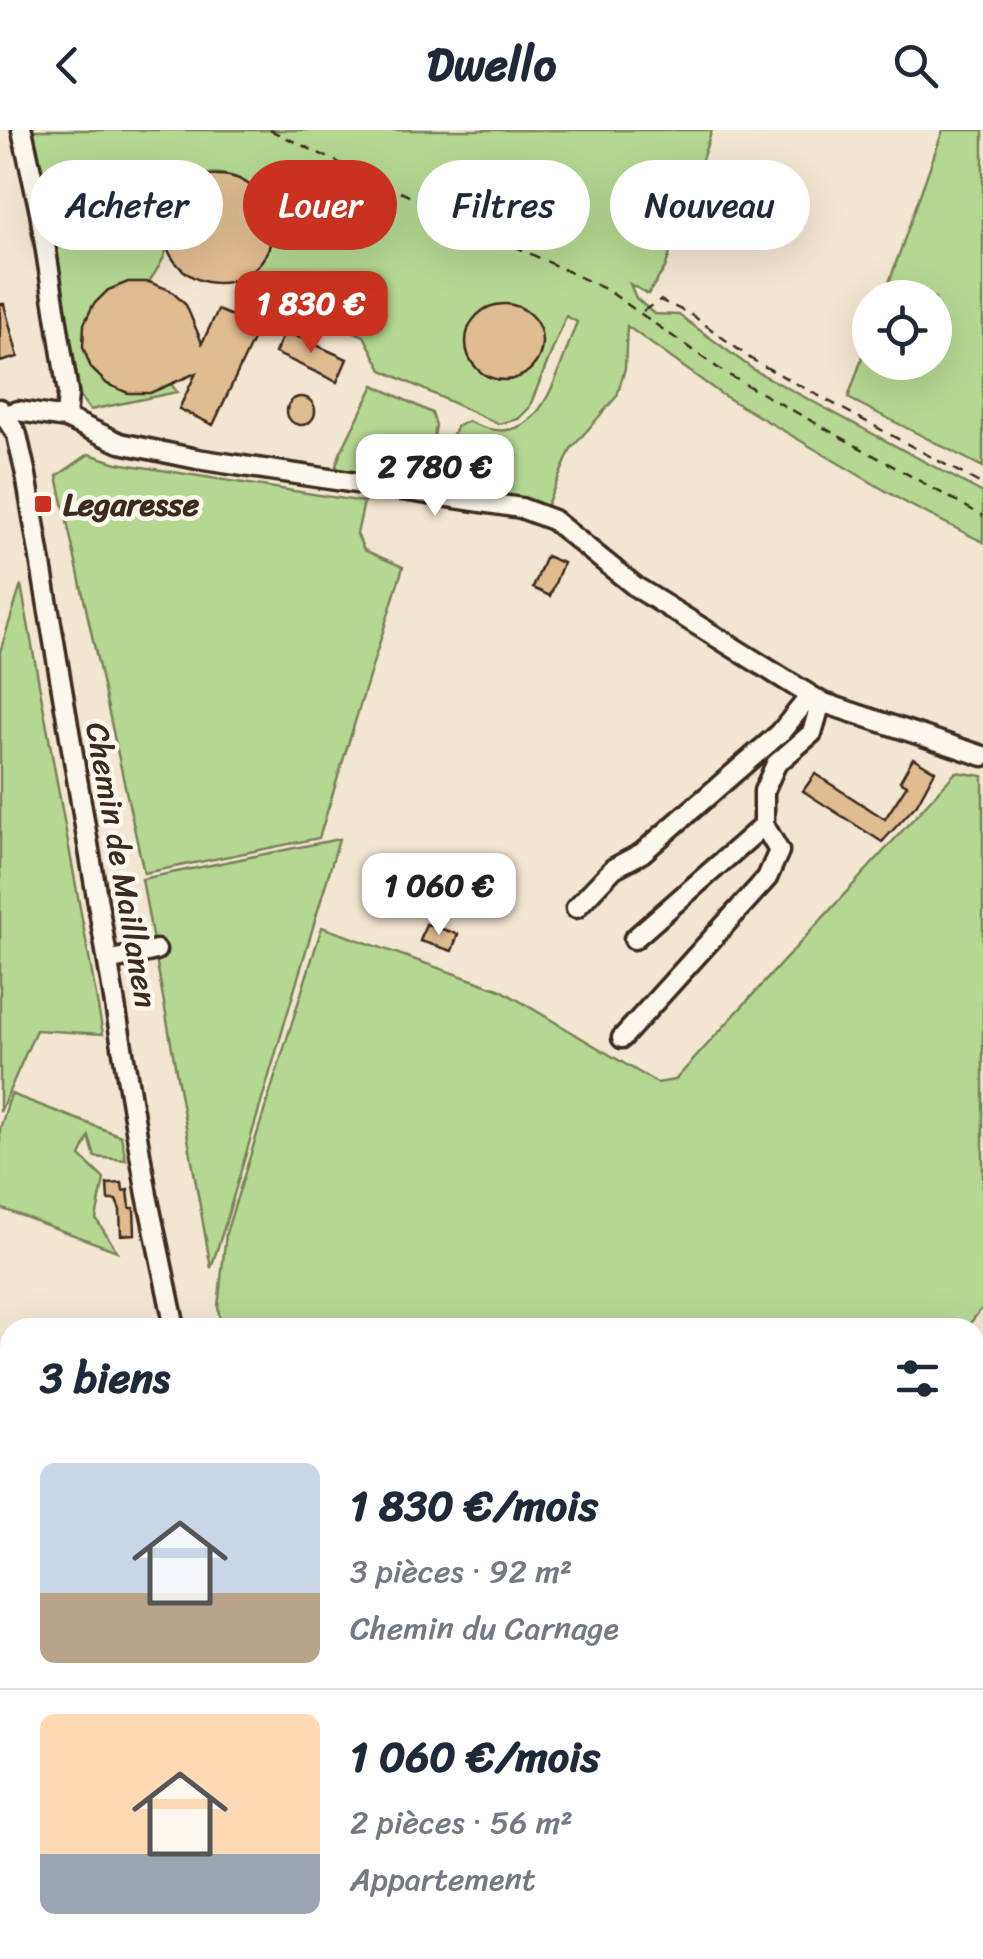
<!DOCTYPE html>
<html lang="fr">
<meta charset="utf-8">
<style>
:root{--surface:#fff;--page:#f6f6f7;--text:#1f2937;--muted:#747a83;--line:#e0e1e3;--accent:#c8321e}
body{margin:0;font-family:Sriracha,sans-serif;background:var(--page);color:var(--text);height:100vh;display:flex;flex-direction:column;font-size:38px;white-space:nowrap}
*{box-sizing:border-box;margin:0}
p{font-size:32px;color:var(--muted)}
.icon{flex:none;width:55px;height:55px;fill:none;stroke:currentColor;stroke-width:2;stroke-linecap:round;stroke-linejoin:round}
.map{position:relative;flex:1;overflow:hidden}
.side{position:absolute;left:0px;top:1188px;width:985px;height:642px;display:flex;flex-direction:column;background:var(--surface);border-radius:30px 30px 0 0;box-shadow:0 10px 40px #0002}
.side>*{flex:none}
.hud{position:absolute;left:30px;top:30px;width:925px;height:90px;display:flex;gap:20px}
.fabs{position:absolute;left:852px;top:150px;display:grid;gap:20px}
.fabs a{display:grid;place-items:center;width:100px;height:100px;border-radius:50%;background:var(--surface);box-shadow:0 10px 40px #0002;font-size:50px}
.price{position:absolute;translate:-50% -85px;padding:0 22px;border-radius:20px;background:#fff;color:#222;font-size:32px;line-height:65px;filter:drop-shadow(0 2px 5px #0008)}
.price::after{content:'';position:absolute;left:50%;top:60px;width:30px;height:22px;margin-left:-15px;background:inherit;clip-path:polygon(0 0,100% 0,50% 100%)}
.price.current{background:var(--accent);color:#fff}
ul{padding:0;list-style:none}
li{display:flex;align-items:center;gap:30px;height:250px;padding:0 40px}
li+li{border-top:2px solid var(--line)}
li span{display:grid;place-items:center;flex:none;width:280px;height:200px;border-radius:15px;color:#555}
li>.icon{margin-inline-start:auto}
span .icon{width:120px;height:120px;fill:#fffc;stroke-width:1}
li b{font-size:42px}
h2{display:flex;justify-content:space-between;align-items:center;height:120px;padding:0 40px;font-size:42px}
.chip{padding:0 35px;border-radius:45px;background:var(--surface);box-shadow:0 10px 40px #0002;font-size:35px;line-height:90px}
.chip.current{background:var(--accent);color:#fff}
header{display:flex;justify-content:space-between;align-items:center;height:130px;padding:0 40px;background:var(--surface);font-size:45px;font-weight:700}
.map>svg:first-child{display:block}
.green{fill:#b4d892;stroke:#788158;stroke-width:2.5}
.building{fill:#e0bd91;stroke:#3b2a1e;stroke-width:2.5}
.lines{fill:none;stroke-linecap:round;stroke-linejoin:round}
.minor-casing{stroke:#3b2a1e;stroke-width:25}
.major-casing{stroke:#3b2a1e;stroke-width:30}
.path{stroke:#3b2a1e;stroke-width:2.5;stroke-dasharray:10 8;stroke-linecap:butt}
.minor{stroke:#fbf7ec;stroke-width:18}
.major{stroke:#fbf7ec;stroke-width:22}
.poi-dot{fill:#c8321e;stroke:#fbf7ec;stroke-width:4}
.labels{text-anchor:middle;stroke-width:9;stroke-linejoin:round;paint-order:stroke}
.poi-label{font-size:32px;font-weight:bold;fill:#3b2a1e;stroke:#fbf7ec;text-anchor:start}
.street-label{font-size:32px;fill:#3b2a1e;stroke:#fbf7ec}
</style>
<header><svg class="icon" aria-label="back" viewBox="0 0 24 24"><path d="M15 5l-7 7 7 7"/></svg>Dwello<svg class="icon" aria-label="search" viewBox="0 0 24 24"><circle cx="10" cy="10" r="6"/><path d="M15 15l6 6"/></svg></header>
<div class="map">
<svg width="983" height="1829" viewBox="0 0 983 1829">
<rect width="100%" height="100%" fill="#f3e6d1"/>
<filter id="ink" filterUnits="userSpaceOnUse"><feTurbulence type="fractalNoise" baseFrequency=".01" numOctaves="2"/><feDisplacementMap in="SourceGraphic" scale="20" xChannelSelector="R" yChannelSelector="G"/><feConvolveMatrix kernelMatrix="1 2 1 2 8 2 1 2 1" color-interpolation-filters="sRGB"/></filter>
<g filter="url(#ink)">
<path class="green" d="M31,0h681l-47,138 -17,26 -18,-10 6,14 18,16 25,1 75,55 229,123v49l-75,-38 -187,-110 -94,-68 -2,42 -8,28 -46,53 -26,60 -204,-36 -5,-7 4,-12 34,-69 58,28 4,12 -4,23 -12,-2 -3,7 26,9 13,-35 12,-6c74,38 87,-46 109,-99l-11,-6 -37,92 -11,11 -20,5 -116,-54 -18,-34 -128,-55c91,-52 -11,-151 -60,-86 -14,19 -8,31 -9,52 -1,11 -12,25 -18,35 -102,1 -73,143 22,102l6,8 -87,18 -9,-12z
M943,0h40v337l-135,-69 22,-62v26h65v-64l-51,-1z
M89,324l28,9 247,39 -7,32 7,16 39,17 -84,271 -175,35 -87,-397z
M21,455l82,449 -67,-4 -36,82v-460z
M956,642l27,4v531l-16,20h-746l-3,-20 8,-74 96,-306 179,63 156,93 18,-3z
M339,709l-115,389 -13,40 -69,-389z
M11,964l110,42 5,24 -31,-3 -6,-20 -9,19 24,23 -8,40 21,32 -117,-43v-79z
M0,1498l10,6v116l-10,-12z
M0,1763l10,3v54h131l-2,9h-139z"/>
<path class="building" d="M164 99a54 54 0 1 1 108 0a54 54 0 1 1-108 0Z
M128,152h21l21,8 16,15 16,38 16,-33 41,17 -46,98 -34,-16 17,-36 -46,20h-22l-21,-9 -16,-16 -8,-21 1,-23 9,-19 15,-15z
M0,174h4l14,53 -18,5z
M466 212a38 38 0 1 1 76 0a38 38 0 1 1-76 0Z
M285,201l62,28 -10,23 -62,-29z
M287 281a14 14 0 1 1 28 0a14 14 0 1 1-28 0Z
M546,426l17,7 -13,33 -17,-8z
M913,628l22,13 -18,33 -35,38 -79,-51 12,-17 70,45 22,-34 -7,-4z
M426,794l32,10 -6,17 -32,-10z
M122,1053l1,8 5,-1 2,18h4l1,26 -14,1 -1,-25 -4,-10h-8l-1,-16z"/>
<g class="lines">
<g class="minor-casing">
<path id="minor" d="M22,0l18,82 28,181 -2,25
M0,279l17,26 9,40 121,720 28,133
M5,285l13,-4 48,7 54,25 77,16 324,49 32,12 83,67 185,115 162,54
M576,778l38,-40 28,-15 138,-120 30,-37
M634,809l130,-114v-34l12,-27 36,-31 9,-31
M108,831l48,-11
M622,908l145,-160 12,-27 -15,-26"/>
</g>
<g class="major-casing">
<path id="major" d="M0,1469l10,5
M352,1820v9
M534,1820l26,9
M486,1829v-9"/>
</g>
<path class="path" d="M270,0l337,160 118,83 258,143
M643,181l17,-11 32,15 59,44 232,126
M0,1619l10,20
M0,1683l10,-12"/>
<use href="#minor" class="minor"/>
<use href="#major" class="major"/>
</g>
</g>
<rect class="poi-dot" x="33" y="364" width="20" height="20" rx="5"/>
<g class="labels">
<g class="poi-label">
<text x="63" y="385">Legaresse</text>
</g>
<g class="street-label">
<text transform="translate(122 735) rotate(80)" y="11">Chemin de Maillanen</text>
</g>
</g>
</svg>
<div class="fabs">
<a><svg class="icon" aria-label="locate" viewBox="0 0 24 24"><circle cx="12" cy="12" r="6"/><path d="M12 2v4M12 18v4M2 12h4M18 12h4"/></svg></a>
</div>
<b class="price current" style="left:311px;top:226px">1 830 €</b>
<b class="price" style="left:435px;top:389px">2 780 €</b>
<b class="price" style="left:439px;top:808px">1 060 €</b>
<div class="hud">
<a class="chip">Acheter</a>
<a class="chip current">Louer</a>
<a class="chip">Filtres</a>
<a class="chip">Nouveau</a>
</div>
<section class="side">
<h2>3 biens<svg class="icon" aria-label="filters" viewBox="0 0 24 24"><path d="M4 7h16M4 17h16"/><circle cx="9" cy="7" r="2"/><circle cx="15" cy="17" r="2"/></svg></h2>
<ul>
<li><span style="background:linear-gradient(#c9d6e8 65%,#b9a48a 0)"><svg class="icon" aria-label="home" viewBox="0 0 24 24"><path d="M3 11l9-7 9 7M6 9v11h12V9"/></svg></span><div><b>1 830 €/mois</b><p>3 pièces · 92 m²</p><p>Chemin du Carnage</p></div></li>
<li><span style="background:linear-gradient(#ffd9b3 70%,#9aa5b1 0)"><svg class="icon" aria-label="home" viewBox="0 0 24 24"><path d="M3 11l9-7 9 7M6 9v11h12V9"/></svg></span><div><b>1 060 €/mois</b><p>2 pièces · 56 m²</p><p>Appartement</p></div></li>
</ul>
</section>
</div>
